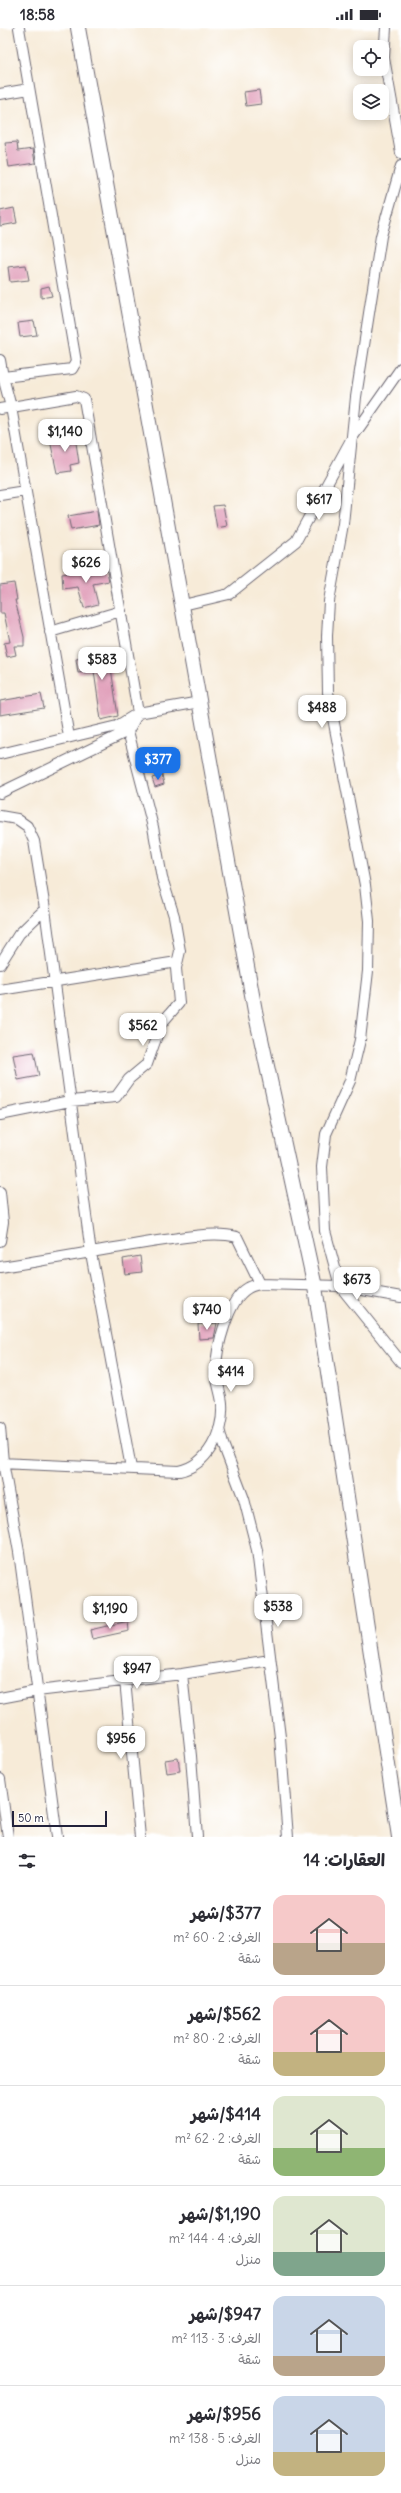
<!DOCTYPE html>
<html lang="ar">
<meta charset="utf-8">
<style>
:root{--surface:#fff;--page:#f7f7f7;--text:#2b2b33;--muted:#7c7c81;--line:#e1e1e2;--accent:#1a73e8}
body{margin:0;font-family:Delius,"Playpen Sans Arabic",sans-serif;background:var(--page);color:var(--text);direction:rtl;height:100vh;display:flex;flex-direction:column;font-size:15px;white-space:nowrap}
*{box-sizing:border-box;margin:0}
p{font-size:13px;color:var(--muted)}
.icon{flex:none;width:22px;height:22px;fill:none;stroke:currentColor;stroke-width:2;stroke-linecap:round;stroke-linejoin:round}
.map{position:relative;height:1809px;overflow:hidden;direction:ltr}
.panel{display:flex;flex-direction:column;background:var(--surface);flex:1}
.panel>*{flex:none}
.fabs{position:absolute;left:353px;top:12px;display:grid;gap:8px}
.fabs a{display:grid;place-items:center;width:36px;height:36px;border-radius:8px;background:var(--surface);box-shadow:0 2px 10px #0003;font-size:20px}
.scale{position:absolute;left:12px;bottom:10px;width:95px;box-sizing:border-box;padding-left:4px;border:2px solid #22223b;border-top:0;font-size:11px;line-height:14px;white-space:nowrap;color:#22223b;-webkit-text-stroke:3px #fff;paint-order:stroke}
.price{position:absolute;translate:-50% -34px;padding:0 9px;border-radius:8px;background:#fff;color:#222;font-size:13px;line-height:26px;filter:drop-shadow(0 1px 2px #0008)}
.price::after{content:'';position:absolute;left:50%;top:24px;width:12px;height:9px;margin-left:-6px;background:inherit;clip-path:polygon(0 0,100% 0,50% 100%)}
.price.active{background:var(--accent);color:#fff}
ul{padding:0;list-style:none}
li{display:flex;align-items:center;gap:12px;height:100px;padding:0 16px}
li+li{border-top:1px solid var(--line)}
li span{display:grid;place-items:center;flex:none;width:112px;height:80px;border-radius:12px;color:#555}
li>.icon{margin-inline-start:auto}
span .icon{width:48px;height:48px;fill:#fffc;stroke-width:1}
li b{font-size:17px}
h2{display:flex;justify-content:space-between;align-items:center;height:48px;padding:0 16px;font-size:17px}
.status{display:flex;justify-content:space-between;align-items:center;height:28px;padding:0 20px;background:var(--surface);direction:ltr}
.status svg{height:11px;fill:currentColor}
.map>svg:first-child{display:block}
.building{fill:#e09cb8}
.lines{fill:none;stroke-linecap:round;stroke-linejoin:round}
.street-casing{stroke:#6d6872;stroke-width:12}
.secondary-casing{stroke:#6d6872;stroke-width:16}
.street{stroke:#fff;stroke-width:10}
.secondary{stroke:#fff;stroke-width:14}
</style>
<div class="status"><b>18:58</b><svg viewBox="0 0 49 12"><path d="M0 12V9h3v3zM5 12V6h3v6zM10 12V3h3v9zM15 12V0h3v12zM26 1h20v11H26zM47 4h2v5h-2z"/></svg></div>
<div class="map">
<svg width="401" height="1809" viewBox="0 0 401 1809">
<rect width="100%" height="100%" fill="#fff"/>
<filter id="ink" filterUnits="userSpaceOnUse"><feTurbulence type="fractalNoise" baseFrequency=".025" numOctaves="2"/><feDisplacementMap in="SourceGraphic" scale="8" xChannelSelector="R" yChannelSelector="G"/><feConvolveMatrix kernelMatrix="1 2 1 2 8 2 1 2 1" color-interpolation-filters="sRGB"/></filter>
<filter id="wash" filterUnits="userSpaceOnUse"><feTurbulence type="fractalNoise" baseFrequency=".012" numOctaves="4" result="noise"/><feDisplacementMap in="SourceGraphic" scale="16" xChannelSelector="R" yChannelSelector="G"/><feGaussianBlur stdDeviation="0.9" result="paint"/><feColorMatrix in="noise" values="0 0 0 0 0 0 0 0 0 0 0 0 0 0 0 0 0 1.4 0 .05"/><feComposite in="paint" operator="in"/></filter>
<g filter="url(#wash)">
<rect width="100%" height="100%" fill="#f7ebd8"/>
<g id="blocks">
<path class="building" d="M259,62l2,14 -15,2 -2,-14z
M17,114l1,9 15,-2 2,14 -26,4 -4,-24z
M14,180l3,15 -17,3v-15z
M26,237l3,15 -19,2 -2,-15z
M49,258l3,10 -11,2v-10z
M34,293l3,14 -17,2 -2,-14z
M75,408l4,27 -9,2 1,6 -14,2 -7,-33z
M223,477l4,21 -10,2 -4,-22z
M97,483l2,14 -28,5 -3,-14z
M106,539l3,14 -16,3 5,20 -14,4 -6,-21 -15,2 -1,-15z
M14,555l3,17h-2l9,37v9h-10l2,9 -9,2 -3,-14 6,-1 -6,-29h-4v-28z
M113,625l1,14 -3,1 7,48 -17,4 -7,-49 -16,2 -2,-14 13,-2v-3z
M41,666l3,14 -44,7v-14z
M162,747l2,9 -9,3 -3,-9z
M34,1024l5,24 -21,4 -5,-25z
M140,1228l2,16 -17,2 -2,-15z
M217,1295l-3,15 -15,1 -1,-15z
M128,1593l1,10 -37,8 -2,-9z
M178,1730l2,13 -13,2 -2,-13z"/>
</g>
</g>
<g filter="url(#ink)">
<use href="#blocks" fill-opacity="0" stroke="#6d6872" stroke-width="1"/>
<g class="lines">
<g class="street-casing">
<path id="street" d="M19,0l57,334 -4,7 -69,8 8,30 58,330
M386,0l-2,30 17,95
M0,66l29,-5
M401,138l-20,70 -25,161 -13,127 -14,77 -2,35 1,56 37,193 4,36 -1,50 -8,69 -10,41 -24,53 -4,33 3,64 15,55 61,76
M0,332l3,17h-3
M0,381l76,-13 8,3 54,314 -10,18 -128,62
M0,467l25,-4
M183,577l46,-11 67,-53 56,-103 49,-70
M50,604l71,-21
M0,726l117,-28 21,-13 62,-11
M0,788l17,3 10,7 7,15 11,68 46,344 40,215
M0,936l19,-30 26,-25
M0,962l177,-28
M0,1087l70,-14 46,-4 13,-18 18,-15 14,-40 18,-21 -3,-35 4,-17 -6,-35 -12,-38 -9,-51 -25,-96
M0,1164l3,30 -3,19
M0,1239c55,-8 110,-19 165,-27 22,-3 50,-9 72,-3l23,47
M0,1400l3,34 16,90 38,285
M219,1401l4,15 21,55 13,51 23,187 8,100
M0,1435l179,8c29,-6 45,-39 43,-68 -1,-11 -6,-21 -6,-33 0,-21 12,-71 32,-82 3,-2 8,-3 12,-4l80,2 61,11
M182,1646l9,82 6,81
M125,1652l15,157
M0,1670l37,-7 145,-17 88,-14
M0,1751l8,58"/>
</g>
<g class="secondary-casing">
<path id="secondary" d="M78,0l177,983 60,276 84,550"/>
</g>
<use href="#street" class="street"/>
<use href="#secondary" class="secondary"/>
</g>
</g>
</svg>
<div class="fabs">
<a><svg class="icon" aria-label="locate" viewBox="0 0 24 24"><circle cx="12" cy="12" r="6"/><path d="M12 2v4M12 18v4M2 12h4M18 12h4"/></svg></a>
<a><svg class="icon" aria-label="layers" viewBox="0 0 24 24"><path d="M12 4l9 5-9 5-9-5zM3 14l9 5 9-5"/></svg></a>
</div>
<div class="scale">50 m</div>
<b class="price" style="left:65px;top:425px">$1,140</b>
<b class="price" style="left:319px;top:493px">$617</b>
<b class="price" style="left:86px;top:556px">$626</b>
<b class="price" style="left:102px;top:653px">$583</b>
<b class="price" style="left:322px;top:701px">$488</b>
<b class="price active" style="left:158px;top:753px">$377</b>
<b class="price" style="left:143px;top:1019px">$562</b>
<b class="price" style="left:357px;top:1273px">$673</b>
<b class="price" style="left:207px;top:1303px">$740</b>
<b class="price" style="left:231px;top:1365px">$414</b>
<b class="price" style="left:278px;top:1600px">$538</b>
<b class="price" style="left:110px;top:1602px">$1,190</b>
<b class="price" style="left:137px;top:1662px">$947</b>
<b class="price" style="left:121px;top:1732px">$956</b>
</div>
<section class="panel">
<h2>العقارات: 14<svg class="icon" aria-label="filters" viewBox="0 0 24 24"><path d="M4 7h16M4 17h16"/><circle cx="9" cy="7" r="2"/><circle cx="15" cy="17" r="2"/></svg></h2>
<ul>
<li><span style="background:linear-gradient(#f6c9c9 60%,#b9a48a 0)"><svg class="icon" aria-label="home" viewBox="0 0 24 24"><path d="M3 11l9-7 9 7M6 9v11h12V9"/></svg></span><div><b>$377/شهر</b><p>الغرف: 2 · 60 m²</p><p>شقة</p></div></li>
<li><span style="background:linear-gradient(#f6c9c9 70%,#c2b280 0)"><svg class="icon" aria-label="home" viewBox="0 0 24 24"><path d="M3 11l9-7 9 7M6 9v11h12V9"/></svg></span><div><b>$562/شهر</b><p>الغرف: 2 · 80 m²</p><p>شقة</p></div></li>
<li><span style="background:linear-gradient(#dfe7d0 65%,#8fb573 0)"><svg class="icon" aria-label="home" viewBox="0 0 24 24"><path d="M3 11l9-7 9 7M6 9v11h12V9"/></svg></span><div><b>$414/شهر</b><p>الغرف: 2 · 62 m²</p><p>شقة</p></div></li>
<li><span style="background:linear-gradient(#dfe7d0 70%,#7fa58c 0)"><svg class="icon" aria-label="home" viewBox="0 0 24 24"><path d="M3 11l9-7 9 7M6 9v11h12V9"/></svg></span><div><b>$1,190/شهر</b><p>الغرف: 4 · 144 m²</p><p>منزل</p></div></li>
<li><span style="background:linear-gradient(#c9d6e8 75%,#b9a48a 0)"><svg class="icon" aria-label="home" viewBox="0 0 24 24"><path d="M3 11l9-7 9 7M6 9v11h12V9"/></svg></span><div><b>$947/شهر</b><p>الغرف: 3 · 113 m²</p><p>شقة</p></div></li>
<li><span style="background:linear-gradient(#c9d6e8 70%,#c2b280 0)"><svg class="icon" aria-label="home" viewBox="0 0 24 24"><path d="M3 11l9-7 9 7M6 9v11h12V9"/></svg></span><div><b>$956/شهر</b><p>الغرف: 5 · 138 m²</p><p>منزل</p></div></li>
</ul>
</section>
